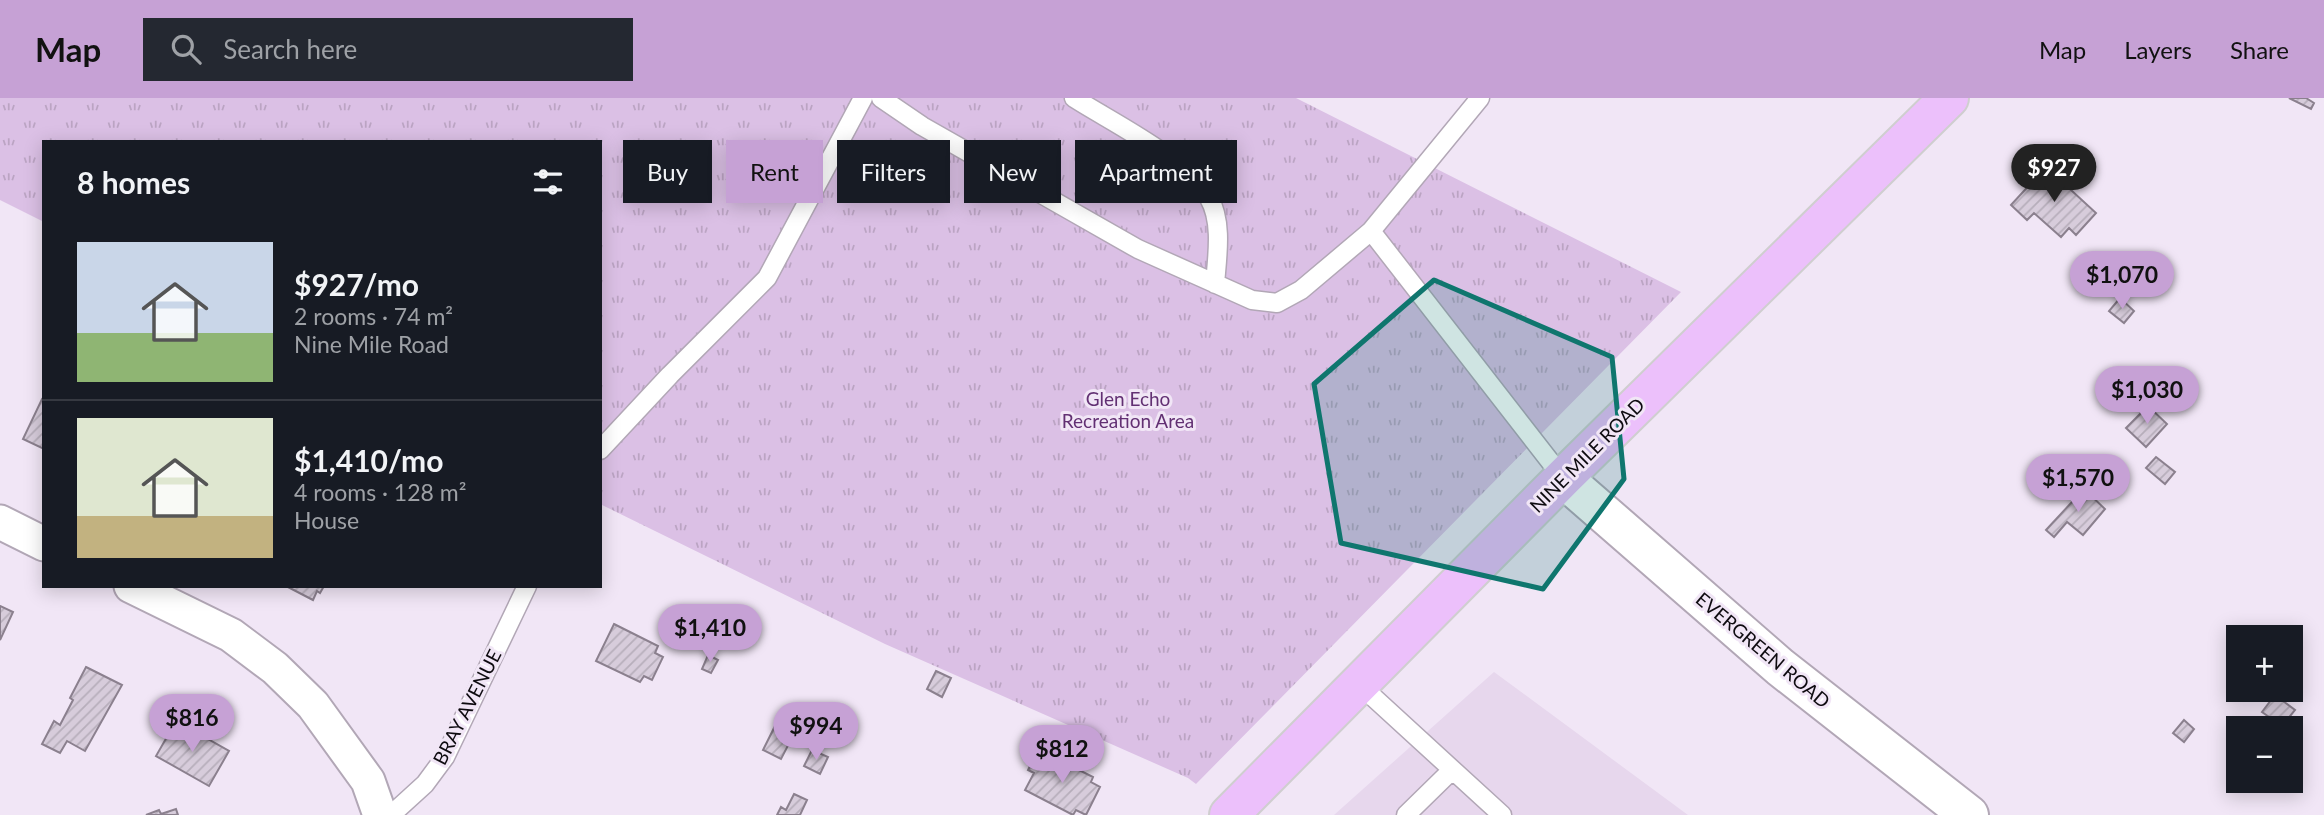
<!DOCTYPE html>
<meta charset="utf-8">
<style>
:root{--surface:#171b24;--page:#242831;--text:#f1f3f6;--muted:#9ea1a6;--line:#363941;--accent:#c6a1d5}
body{margin:0;font-family:Lato,sans-serif;background:var(--page);color:var(--text);height:100vh;display:flex;flex-direction:column;font-size:26px;white-space:nowrap}
*{box-sizing:border-box;margin:0}
p{font-size:23px;color:var(--muted)}
.icon{flex:none;width:38px;height:38px;fill:none;stroke:currentColor;stroke-width:2;stroke-linecap:round;stroke-linejoin:round}
.map{position:relative;flex:1;overflow:hidden}
.details{position:absolute;left:42px;top:42px;width:560px;height:448px;display:flex;flex-direction:column;background:var(--surface);border-radius:0px;box-shadow:0 4px 18px #0003}
.details>*{flex:none}
.banner{position:absolute;left:623px;top:42px;width:665px;height:63px;display:flex;gap:14px}
.tools{position:absolute;left:2226px;top:527px;display:grid;gap:14px}
.tools a{display:grid;place-items:center;width:77px;height:77px;border-radius:0px;background:var(--surface);box-shadow:0 4px 18px #0003;font-size:35px}
.price{position:absolute;translate:-50% -60px;padding:0 16px;border-radius:24px;background:var(--accent);color:#111;font-size:23px;line-height:46px;filter:drop-shadow(0 2px 4px #0008)}
.price::after{content:'';position:absolute;left:50%;top:42px;width:21px;height:16px;margin-left:-10px;background:inherit;clip-path:polygon(0 0,100% 0,50% 100%)}
.price.active{background:#222;color:#fff}
ul{padding:0;list-style:none}
li{display:flex;align-items:center;gap:21px;height:175px;padding:0 35px}
li+li{border-top:2px solid var(--line)}
li span{display:grid;place-items:center;flex:none;width:196px;height:140px;border-radius:0px;color:#555}
li>.icon{margin-inline-start:auto}
span .icon{width:84px;height:84px;fill:#fffc;stroke-width:1}
li b{font-size:30px}
h2{display:flex;justify-content:space-between;align-items:center;height:84px;padding:0 35px;font-size:30px}
.tag{padding:0 24px;border-radius:0px;background:var(--surface);box-shadow:0 4px 18px #0003;font-size:24px;line-height:63px}
.tag.active{background:var(--accent);color:#111}
header{display:flex;align-items:center;gap:42px;box-sizing:border-box;height:98px;padding:0 35px;background:var(--accent);color:#111}
header strong{font-size:33px}
nav{display:flex;gap:38px;margin-inline-start:auto;font-size:24px}
.search{width:490px;height:63px;background:var(--page);display:flex;align-items:center;gap:18px;box-sizing:border-box;padding:0 24px;border-radius:0px;color:var(--muted);font-size:26px}
.map>svg:first-child{display:block}
.built{fill:#e7d7ed}
.park{fill:url(#park-tufts)}
.building{fill:url(#building-hatch);stroke:#8b808e;stroke-width:2}
.lines{fill:none;stroke-linecap:round;stroke-linejoin:round}
.service-casing{stroke:#b2a7b6;stroke-width:21}
.minor-casing{stroke:#b2a7b6;stroke-width:37}
.tertiary-casing{stroke:#b2a7b6;stroke-width:42}
.primary-casing{stroke:#cfcecf;stroke-width:42}
.service{stroke:#fff;stroke-width:18}
.minor{stroke:#fff;stroke-width:33}
.tertiary{stroke:#fff;stroke-width:38}
.primary{stroke:#ecc0fb;stroke-width:38}
.marked{fill:#0f766e;fill-opacity:0.2;stroke:#0f766e;stroke-width:5;stroke-linejoin:round}
.labels{text-anchor:middle;stroke-width:6;stroke-linejoin:round;paint-order:stroke}
.park-label{font-size:19px;fill:#623073;stroke:#f1e6f6}
.street-label{font-size:19px;fill:#0e0b10;stroke:#f1e6f6}
</style>
<header>
<strong>Map</strong>
<div class="search"><svg class="icon" aria-label="search" viewBox="0 0 24 24"><circle cx="10" cy="10" r="6"/><path d="M15 15l6 6"/></svg>Search here</div>
<nav><a>Map</a><a>Layers</a><a>Share</a></nav>
</header>
<div class="map">
<svg width="2324" height="717" viewBox="0 0 2324 717">
<defs>
<pattern id="park-tufts" width="24" height="20" patternUnits="userSpaceOnUse" patternTransform="scale(1.75)"><rect width="24" height="20" fill="#dbc0e5"/><path d="M3 7l-1-3M5 7V3M7 7l1-3M15 17l-1-3M17 17v-4M19 17l1-3" fill="none" stroke="#bba4c3"/></pattern>
<pattern id="building-hatch" width="6" height="6" patternUnits="userSpaceOnUse" patternTransform="scale(1.75)"><rect width="6" height="6" fill="#d7ccdb"/><path d="M-1 1l2-2M0 6l6-6M5 7l2-2" fill="none" stroke="#b7aebb"/></pattern>
</defs>
<rect width="100%" height="100%" fill="#f1e6f6"/>
<path class="built" d="M1494,574l194,143h-354z"/>
<path class="park" d="M0,0h1296l385,194 -485,492 -8,-6 -303,-134 -285,-140v-362h-556v80l-44,-22z"/>
<path class="building" d="M2289,0h17l8,5 -3,6z
M2046,69l50,46 -20,22 -7,-7 -8,9 -27,-24 -7,7 -16,-15z
M2120,200l14,13 -10,12 -15,-12z
M42,301l2,1v49l-21,-10z
M2148,308l19,18 -21,23 -20,-19z
M2156,359l19,15 -10,12 -19,-16z
M2084,391l21,20 -22,26 -16,-13 -13,15 -8,-7z
M286,488h38l-4,7 -3,-2 -4,9z
M0,508l13,6 -13,28z
M614,526l44,22 -3,7 8,4 -11,23 -8,-4 -4,6 -44,-21z
M708,557l10,5 -7,13 -9,-4z
M86,569l36,18 -37,66 -18,-10 -7,12 -18,-9 12,-23 6,4 13,-25 -3,-2z
M936,573l15,7 -9,19 -15,-8z
M2275,597l20,15 -13,16 -20,-14z
M2184,622l10,9 -10,13 -11,-9z
M176,623l53,30 -20,35 -53,-30z
M777,624l18,10 -14,27 -18,-9z
M812,652l16,7 -8,17 -16,-8z
M1045,655l48,24 -2,5 9,5 -14,28 -10,-5 -3,5 -48,-25 9,-17 -6,-3 8,-16 7,3z
M794,696l13,6 -7,15h-23l4,-8 5,3z
M176,711l2,6h-32l13,-5 2,4z"/>
<g class="lines">
<g class="service-casing">
<path id="service" d="M881,0l41,28 216,123 114,51 25,3 24,-13 70,-59 109,-133
M1074,0c39,25 112,60 135,100 14,24 8,60 6,86
M1371,133l192,247
M600,352l70,-75 97,-97 96,-180
M1360,587l142,130
M391,717l34,-31 20,-27 82,-171
M1406,717l46,-45"/>
</g>
<g class="minor-casing">
<path id="minor" d="M0,424l44,22
M131,488l100,49 44,33 38,37 55,76 12,34"/>
</g>
<g class="tertiary-casing">
<path id="tertiary" d="M1563,380l217,189 189,148"/>
</g>
<g class="primary-casing">
<path id="primary" d="M1229,717l334,-337 386,-380"/>
</g>
<use href="#service" class="service"/>
<use href="#minor" class="minor"/>
<use href="#tertiary" class="tertiary"/>
<use href="#primary" class="primary"/>
</g>
<path class="marked" d="M1434,182l178,77 12,122 -81,110 -202,-46 -27,-159z"/>
<g class="labels">
<g class="park-label">
<text x="1128" y="308">Glen Echo<tspan x="1128" dy="22">Recreation Area</tspan></text>
</g>
<g class="street-label">
<text transform="translate(1587 357) rotate(-45)" y="7">NINE MILE ROAD</text>
<text transform="translate(1763 552) rotate(40)" y="7">EVERGREEN ROAD</text>
<text transform="translate(467 609) rotate(-63)" y="7">BRAY AVENUE</text>
</g>
</g>
</svg>
<div class="tools">
<a>+</a>
<a>−</a>
</div>
<b class="price active" style="left:2054px;top:106px">$927</b>
<b class="price" style="left:2122px;top:213px">$1,070</b>
<b class="price" style="left:2147px;top:328px">$1,030</b>
<b class="price" style="left:2078px;top:416px">$1,570</b>
<b class="price" style="left:710px;top:566px">$1,410</b>
<b class="price" style="left:192px;top:656px">$816</b>
<b class="price" style="left:816px;top:664px">$994</b>
<b class="price" style="left:1062px;top:687px">$812</b>
<div class="banner">
<a class="tag">Buy</a>
<a class="tag active">Rent</a>
<a class="tag">Filters</a>
<a class="tag">New</a>
<a class="tag">Apartment</a>
</div>
<section class="details">
<h2>8 homes<svg class="icon" aria-label="filters" viewBox="0 0 24 24"><path d="M4 7h16M4 17h16"/><circle cx="9" cy="7" r="2"/><circle cx="15" cy="17" r="2"/></svg></h2>
<ul>
<li><span style="background:linear-gradient(#c9d6e8 65%,#8fb573 0)"><svg class="icon" aria-label="home" viewBox="0 0 24 24"><path d="M3 11l9-7 9 7M6 9v11h12V9"/></svg></span><div><b>$927/mo</b><p>2 rooms · 74 m²</p><p>Nine Mile Road</p></div></li>
<li><span style="background:linear-gradient(#dfe7d0 70%,#c2b280 0)"><svg class="icon" aria-label="home" viewBox="0 0 24 24"><path d="M3 11l9-7 9 7M6 9v11h12V9"/></svg></span><div><b>$1,410/mo</b><p>4 rooms · 128 m²</p><p>House</p></div></li>
</ul>
</section>
</div>
